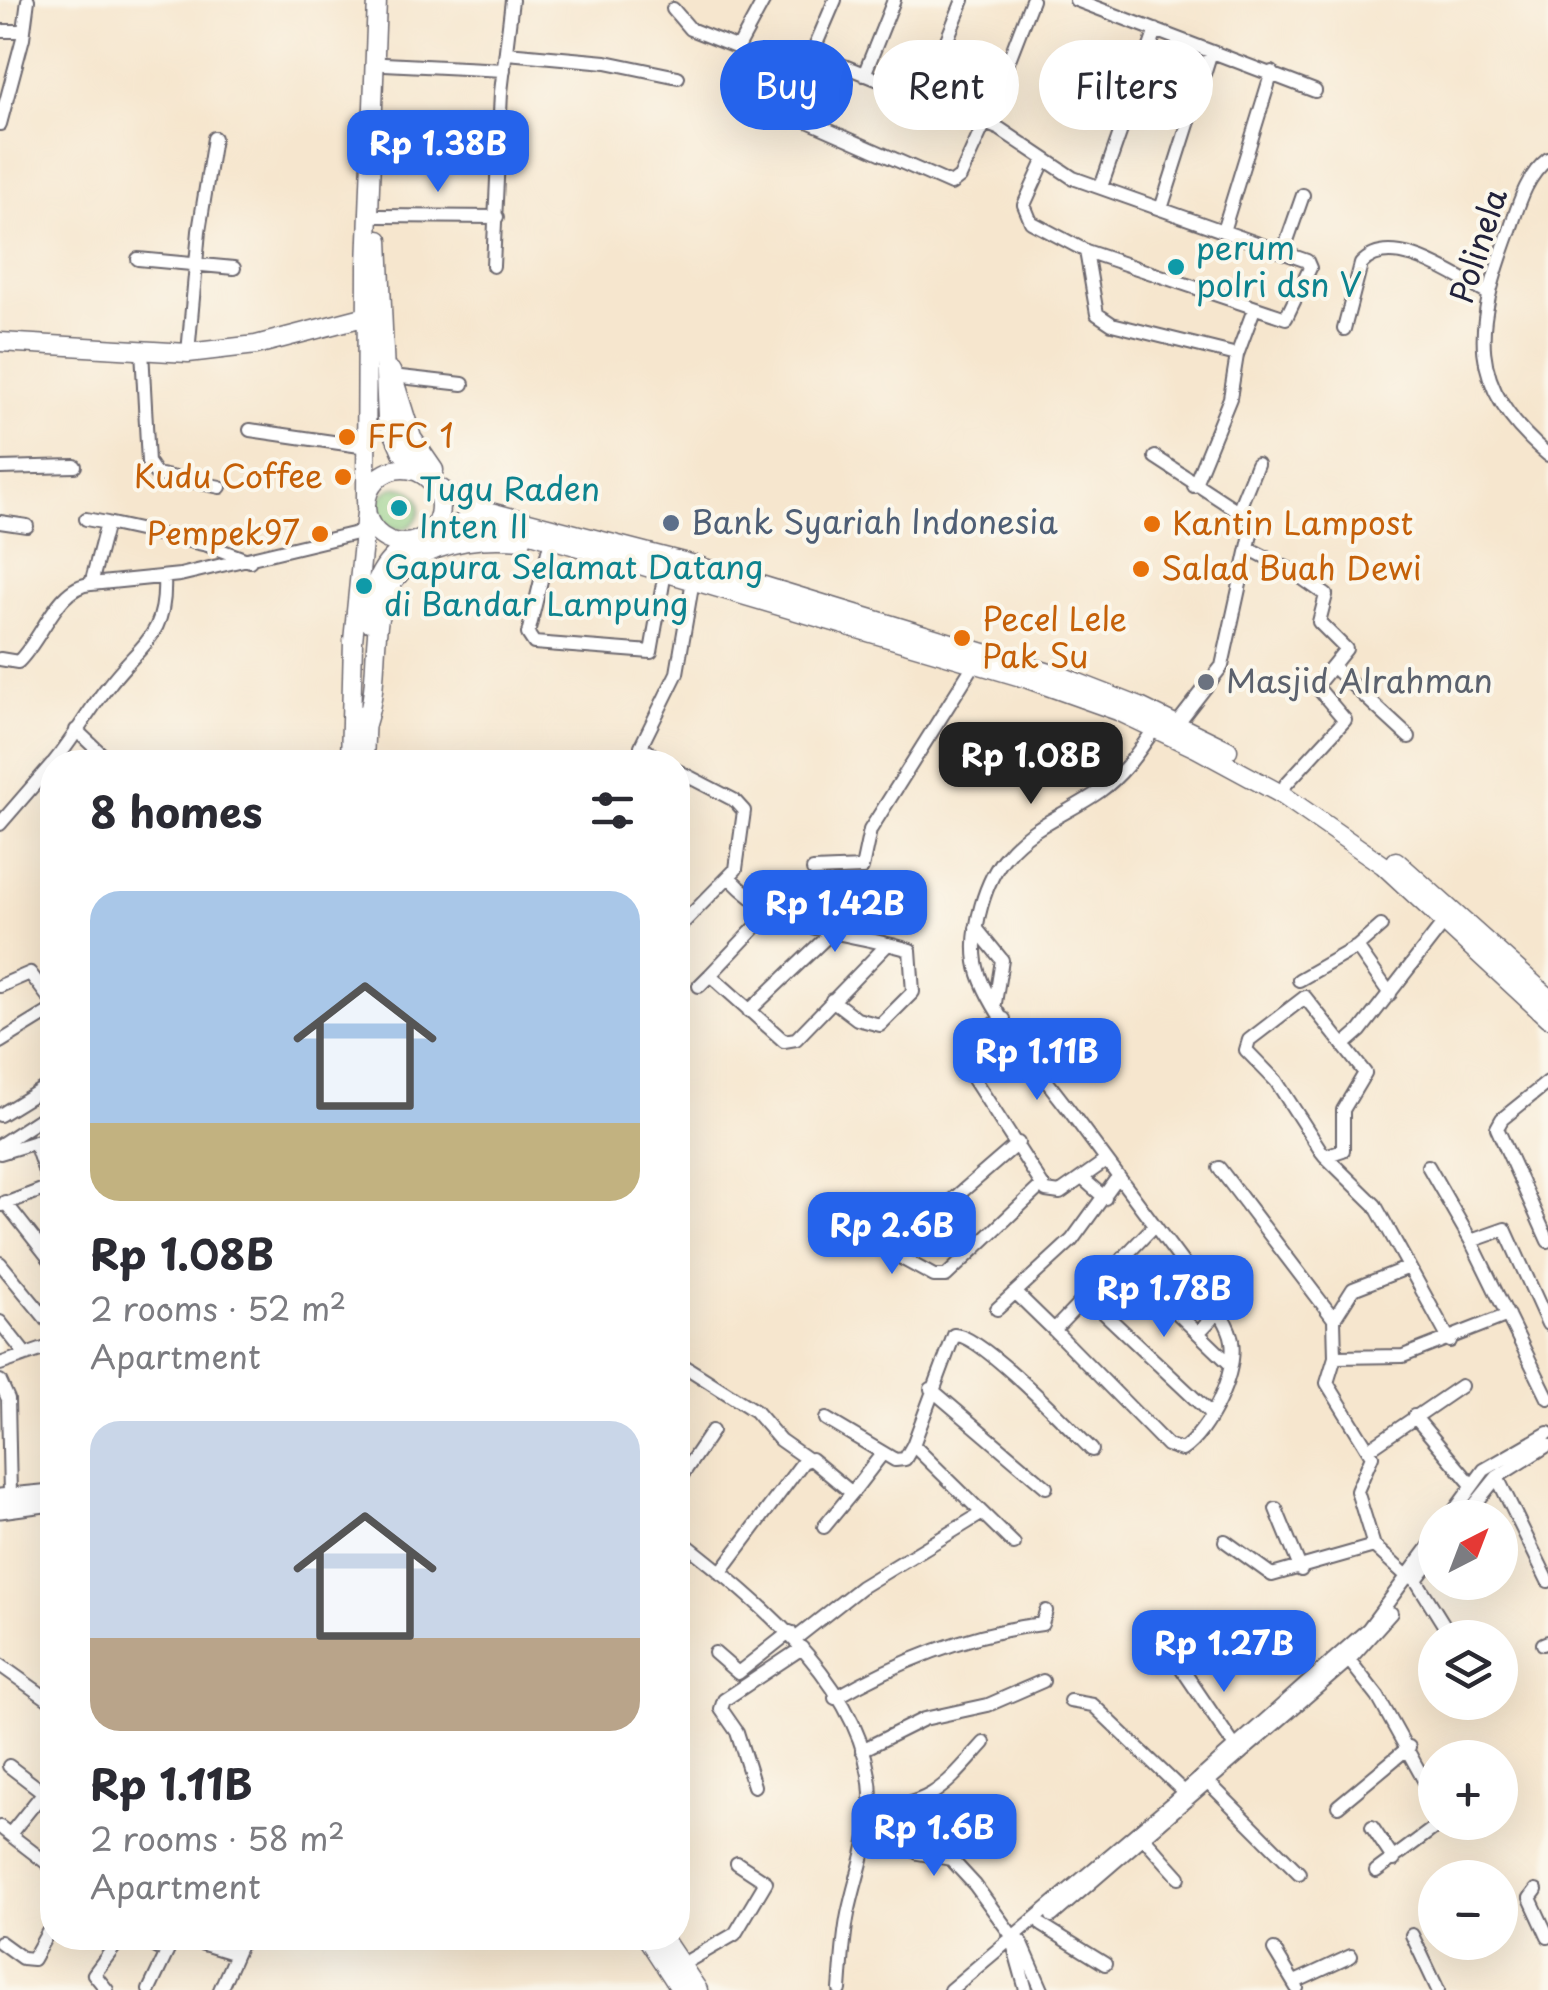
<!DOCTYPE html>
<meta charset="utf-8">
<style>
:root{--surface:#fff;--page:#f7f7f7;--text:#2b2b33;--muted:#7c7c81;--accent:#2563eb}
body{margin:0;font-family:"Playpen Sans",sans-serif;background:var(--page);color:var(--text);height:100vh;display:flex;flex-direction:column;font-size:38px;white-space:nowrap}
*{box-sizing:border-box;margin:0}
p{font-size:32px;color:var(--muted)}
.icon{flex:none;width:55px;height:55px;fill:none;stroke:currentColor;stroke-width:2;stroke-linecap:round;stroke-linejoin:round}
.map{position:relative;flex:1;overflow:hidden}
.side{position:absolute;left:40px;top:750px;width:650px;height:1200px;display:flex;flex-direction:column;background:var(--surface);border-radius:40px;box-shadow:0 10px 40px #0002}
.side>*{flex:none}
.guide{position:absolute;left:720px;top:40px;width:678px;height:90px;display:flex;gap:20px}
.needle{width:65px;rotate:42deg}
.controls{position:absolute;left:1418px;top:1500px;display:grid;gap:20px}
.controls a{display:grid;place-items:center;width:100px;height:100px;border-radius:50%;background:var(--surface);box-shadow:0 10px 40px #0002;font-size:50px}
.price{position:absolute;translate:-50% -85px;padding:0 22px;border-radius:20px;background:var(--accent);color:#fff;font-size:32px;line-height:65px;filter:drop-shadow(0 2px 5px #0008)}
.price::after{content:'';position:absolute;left:50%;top:60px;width:30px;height:22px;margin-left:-15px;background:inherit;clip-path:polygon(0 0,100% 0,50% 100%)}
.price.active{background:#222;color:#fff}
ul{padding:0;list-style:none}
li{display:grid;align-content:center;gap:20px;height:530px;padding:0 50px}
li span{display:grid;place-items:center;height:310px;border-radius:30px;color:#555}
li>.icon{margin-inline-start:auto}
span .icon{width:180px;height:180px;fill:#fffc;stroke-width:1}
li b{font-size:42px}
h2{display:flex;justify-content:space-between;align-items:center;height:120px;padding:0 50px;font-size:42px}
.chip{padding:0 35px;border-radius:45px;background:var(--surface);box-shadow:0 10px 40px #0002;font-size:35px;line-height:90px}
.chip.active{background:var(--accent);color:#fff}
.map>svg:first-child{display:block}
.green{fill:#8cca80;stroke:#57765e;stroke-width:2.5}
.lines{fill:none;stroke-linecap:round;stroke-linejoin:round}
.minor-casing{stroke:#6c676e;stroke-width:16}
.major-casing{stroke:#6c676e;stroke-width:19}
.highway-casing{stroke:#6c676e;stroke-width:21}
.minor{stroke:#fff;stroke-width:12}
.major{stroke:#fff;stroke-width:15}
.highway{stroke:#fff;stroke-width:18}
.culture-dot{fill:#0f9aa8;stroke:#fbf7ec;stroke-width:4}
.food-dot{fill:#e8710a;stroke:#fbf7ec;stroke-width:4}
.service-dot{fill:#5c6f8a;stroke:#fbf7ec;stroke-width:4}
.worship-dot{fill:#6b7280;stroke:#fbf7ec;stroke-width:4}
.labels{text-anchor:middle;stroke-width:8;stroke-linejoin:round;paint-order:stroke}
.street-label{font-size:32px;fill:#22223b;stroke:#fbf7ec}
.culture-label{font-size:32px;fill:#0d838f;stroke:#fbf7ec;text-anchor:start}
.food-label{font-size:32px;fill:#c56008;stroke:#fbf7ec;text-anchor:start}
.service-label{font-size:32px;fill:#4e5e75;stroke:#fbf7ec;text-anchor:start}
.worship-label{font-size:32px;fill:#5b616d;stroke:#fbf7ec;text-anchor:start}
</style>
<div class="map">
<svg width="1548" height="1990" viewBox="0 0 1548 1990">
<rect width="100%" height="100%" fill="#fbf7ec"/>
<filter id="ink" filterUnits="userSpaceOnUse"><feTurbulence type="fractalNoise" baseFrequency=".01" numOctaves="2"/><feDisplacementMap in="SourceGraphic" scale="20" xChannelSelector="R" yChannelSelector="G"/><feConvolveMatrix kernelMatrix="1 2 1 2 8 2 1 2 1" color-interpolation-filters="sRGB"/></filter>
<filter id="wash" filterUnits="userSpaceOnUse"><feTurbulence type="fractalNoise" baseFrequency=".0048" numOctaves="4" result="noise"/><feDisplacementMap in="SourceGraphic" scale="40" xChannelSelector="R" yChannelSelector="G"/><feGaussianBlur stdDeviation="2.25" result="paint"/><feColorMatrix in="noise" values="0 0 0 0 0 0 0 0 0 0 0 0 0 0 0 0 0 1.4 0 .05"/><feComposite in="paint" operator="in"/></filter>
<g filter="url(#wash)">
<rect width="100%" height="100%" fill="#f6e6ce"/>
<path class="green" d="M378 508a21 21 0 1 1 42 0a21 21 0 1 1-42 0Z"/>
</g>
<g filter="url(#ink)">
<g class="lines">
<g class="minor-casing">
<path id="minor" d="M835,0l-48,112 164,72 9,-7 25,-55 47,-122
M1076,0l239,91
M673,9l17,20 48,19 26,-48
M0,31h24
M507,53l99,9 72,15
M812,53l188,76 73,49 234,83 3,7 -24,50 -200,-67 -55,-29 -7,-17 20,-44
M384,64l120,6
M864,75l30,-75
M923,99l40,-99
M0,124l23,-86 5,-38
M1548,159c-23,18 -30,48 -39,74 -34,93 -45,151 39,222
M1101,187l55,-157
M1161,209l50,-157
M379,216l118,1
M1224,228l48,-156
M1086,251l11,63 15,10 125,31 17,-46
M1283,252l20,-57
M138,259l96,9
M493,266l8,-174 11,-92
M1344,329l17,-65c31,-34 95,13 126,29
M142,350l6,112 8,12 64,13
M188,353l11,-122 15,-93
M392,376l71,8
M250,430l117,17
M1155,457l92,60 6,8 -31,141 -45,58
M0,468l75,-2
M1194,486l36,-88 7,-43
M1238,511l19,-47
M86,519l21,4
M0,522l27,4
M551,539l-23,95 6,9 117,9 14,-80
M1248,548l41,21 37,26 -7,27 27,27 -30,37 29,34 -59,64
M91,584l89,-9 185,-44
M0,659l18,3c25,-24 39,-76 73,-78l16,-61 100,22 43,16
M1333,667l76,70
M76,730l34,32
M54,762c20,-24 35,-52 55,-77 32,-42 58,-48 55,-107
M662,762l-21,-16 36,-73 16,-93
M678,771l56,29 10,11 -8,58 -58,59
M0,824l52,-60
M813,870l49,-2 8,-38 105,-167
M730,878c55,58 111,51 180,72l3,42 -33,33 -23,-6 -25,-19
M769,913l-59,62 74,66 12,-2 90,-93
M976,928l26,32 -7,43
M1357,947l33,47
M1299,980l58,-33 24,-21
M0,986l30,-13 22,29
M699,986l11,-11
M749,1011l83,-79
M1004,1019c-18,9 -42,23 -40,45l82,127 14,2 44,-31
M0,1042l52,-32
M1344,1045l16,-14 86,-111
M1548,1082l-46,37 -5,9 51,113
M0,1115l52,-32
M35,1143l17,50
M1018,1143l-104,90 -12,14 1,12 31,17h12l96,-91
M0,1145l52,-34
M0,1153l52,-16
M1325,1156l18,-6v-40l22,-37 -60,-76 -56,43 -3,10 30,31 45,70 4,5 50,49 75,136
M1428,1166l43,75 77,157
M1219,1168l115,151 1,38 -8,26 45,73 -15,35 17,55 35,32
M1082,1178l23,20
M5,1202l47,60
M2,1205l50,-19
M1154,1226l-100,104 113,115 15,5c27,-18 55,-77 50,-109 -1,-11 -8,-21 -13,-30 -51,-67 -100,-134 -150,-201 -27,-36 -87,-106 -93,-148 -5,-32 9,-83 31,-107 25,-30 62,-42 93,-64 24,-17 38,-39 55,-63
M1471,1241l34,-12 43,95
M1122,1260l108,104
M0,1263l52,63
M1016,1293l38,37
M1088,1298l122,115
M997,1309l75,-69 45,-62
M1334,1319l19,-30 54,-21
M0,1322l26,33
M1198,1333l21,-22
M1335,1357l68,-1 105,-41
M678,1362l77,49 25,29 27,19
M0,1364l52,-18
M0,1381l8,18 2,96
M931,1389l115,98
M1414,1416l58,69
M826,1419l69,41 10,-1 8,-14
M1369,1449l92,-63
M1497,1477l51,104
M678,1481l34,-50
M1276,1509l25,61
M1449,1518l35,-48 64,-37
M1464,1518l33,-41 51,-32
M824,1527l28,-34
M678,1538c80,63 198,155 193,271 -2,34 -16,71 -23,105 -5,25 -6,50 -8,76
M1225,1541l47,34 102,-29
M1014,1544l-101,-99 41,-110c24,-3 117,94 138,115
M720,1573l83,-111 8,-3 41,34 30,-39
M1418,1577l17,-22
M1416,1580l36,58
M795,1639l66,-52 120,-73
M1543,1644l5,-2
M715,1653l23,20 52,-41
M1349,1660l29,37 57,103
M0,1665l52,37
M1180,1666l55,81
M835,1698c64,-37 134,-65 207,-74l4,-13
M1070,1701l23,4 91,87
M862,1750l62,-31 64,-14 55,-24
M9,1766l34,26
M1204,1778l95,95
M754,1786l-17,-54 -16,-23 3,-9 78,-52
M1338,1806l71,-59
M871,1808c61,-1 75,-23 113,-65
M871,1815l47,38 33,6 24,26 35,48 16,57
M0,1827l52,40
M1372,1827l22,33
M10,1834l42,-52
M1144,1838l35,39
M951,1859l6,-19 43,-34
M1376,1871l66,-49
M1536,1890l-6,8 18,39
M1052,1916l297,-256 42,-47
M1042,1925l63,39
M1010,1933l11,9 21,48
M1412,1935l26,55
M143,1938l15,10 36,-7 42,13
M0,1942l22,16 11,1 19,-34
M1274,1950l23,38
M681,1965l54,-31 31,-52 -29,-19
M1295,1982l56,-26
M107,1990l-13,-16 27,-36
M149,1990l21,-44
M220,1990l23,-52
M950,1990l224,-189 194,-172 67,-90"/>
</g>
<g class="major-casing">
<path id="major" d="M0,1497l52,-5
M0,1510l52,-7"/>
</g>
<g class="highway-casing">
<path id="highway" d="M379,240l8,178 15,34 20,22
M0,342l188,11 68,-8 111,-29
M391,371l21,67 22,32
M366 506a37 37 0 1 1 74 0a37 37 0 1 1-74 0Z
M431,482l36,24 228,59 368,112 77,30 88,43
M366,501l1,-235 10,-266
M427,534l41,-13 53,9 507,149 90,32 78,37 85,46 102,71 165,153
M369,622c1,-38 14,-65 48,-82
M366,724c13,-41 6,-79 15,-116 17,-62 85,-73 141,-68
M350,762l3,-121 13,-128
M364,762l2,-49
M1396,861l152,136
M647,1938l34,52
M663,1938l35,52"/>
</g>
<use href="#minor" class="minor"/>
<use href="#major" class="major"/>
<use href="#highway" class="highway"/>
</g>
</g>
<g class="culture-dot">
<circle cx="1176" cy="267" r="10"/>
<circle cx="399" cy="508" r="10"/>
<circle cx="364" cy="586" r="10"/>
</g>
<g class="food-dot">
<circle cx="347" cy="437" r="10"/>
<circle cx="343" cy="477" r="10"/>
<circle cx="1152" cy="524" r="10"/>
<circle cx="320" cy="534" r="10"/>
<circle cx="1141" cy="569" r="10"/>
<circle cx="962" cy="638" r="10"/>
</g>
<circle class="service-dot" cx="671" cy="523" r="10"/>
<circle class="worship-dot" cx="1206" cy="682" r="10"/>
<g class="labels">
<g class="street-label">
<text transform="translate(1479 246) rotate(-72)" y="11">Polinela</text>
</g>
<g class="culture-label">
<text x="1196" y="260">perum<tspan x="1196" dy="37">polri dsn V</tspan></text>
<text x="419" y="501">Tugu Raden<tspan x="419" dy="37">Inten II</tspan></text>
<text x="384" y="579">Gapura Selamat Datang<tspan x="384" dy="37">di Bandar Lampung</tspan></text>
</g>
<g class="food-label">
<text x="367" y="448">FFC 1</text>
<text x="323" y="488" text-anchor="end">Kudu Coffee</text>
<text x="1172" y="535">Kantin Lampost</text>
<text x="300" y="545" text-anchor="end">Pempek97</text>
<text x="1161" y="580">Salad Buah Dewi</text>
<text x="982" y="631">Pecel Lele<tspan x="982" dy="37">Pak Su</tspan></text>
</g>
<g class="service-label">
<text x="691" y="534">Bank Syariah Indonesia</text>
</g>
<g class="worship-label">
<text x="1226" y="693">Masjid Alrahman</text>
</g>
</g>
</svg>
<div class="controls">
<a><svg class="needle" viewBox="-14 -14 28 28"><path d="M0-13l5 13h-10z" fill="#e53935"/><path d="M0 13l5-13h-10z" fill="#7c7c81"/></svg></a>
<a><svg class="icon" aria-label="layers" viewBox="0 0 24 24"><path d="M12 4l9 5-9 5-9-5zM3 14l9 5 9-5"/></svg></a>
<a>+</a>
<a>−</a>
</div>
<b class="price" style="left:438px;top:195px">Rp 1.38B</b>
<b class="price active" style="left:1031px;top:807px">Rp 1.08B</b>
<b class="price" style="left:835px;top:955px">Rp 1.42B</b>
<b class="price" style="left:1037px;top:1103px">Rp 1.11B</b>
<b class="price" style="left:892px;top:1277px">Rp 2.6B</b>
<b class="price" style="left:1164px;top:1340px">Rp 1.78B</b>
<b class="price" style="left:1224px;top:1695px">Rp 1.27B</b>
<b class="price" style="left:934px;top:1879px">Rp 1.6B</b>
<div class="guide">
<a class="chip active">Buy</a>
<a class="chip">Rent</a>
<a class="chip">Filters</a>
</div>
<section class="side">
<h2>8 homes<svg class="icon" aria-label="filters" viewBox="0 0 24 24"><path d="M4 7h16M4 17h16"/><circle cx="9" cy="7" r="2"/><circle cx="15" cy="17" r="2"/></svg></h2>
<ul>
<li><span style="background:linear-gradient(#a9c7e8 75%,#c2b280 0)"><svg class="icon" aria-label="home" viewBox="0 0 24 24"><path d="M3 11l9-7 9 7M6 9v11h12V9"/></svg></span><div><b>Rp 1.08B</b><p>2 rooms · 52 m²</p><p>Apartment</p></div></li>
<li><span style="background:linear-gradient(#c9d6e8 70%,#b9a48a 0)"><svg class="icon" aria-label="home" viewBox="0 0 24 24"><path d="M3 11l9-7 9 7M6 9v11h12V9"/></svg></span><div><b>Rp 1.11B</b><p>2 rooms · 58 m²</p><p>Apartment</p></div></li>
</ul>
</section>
</div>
